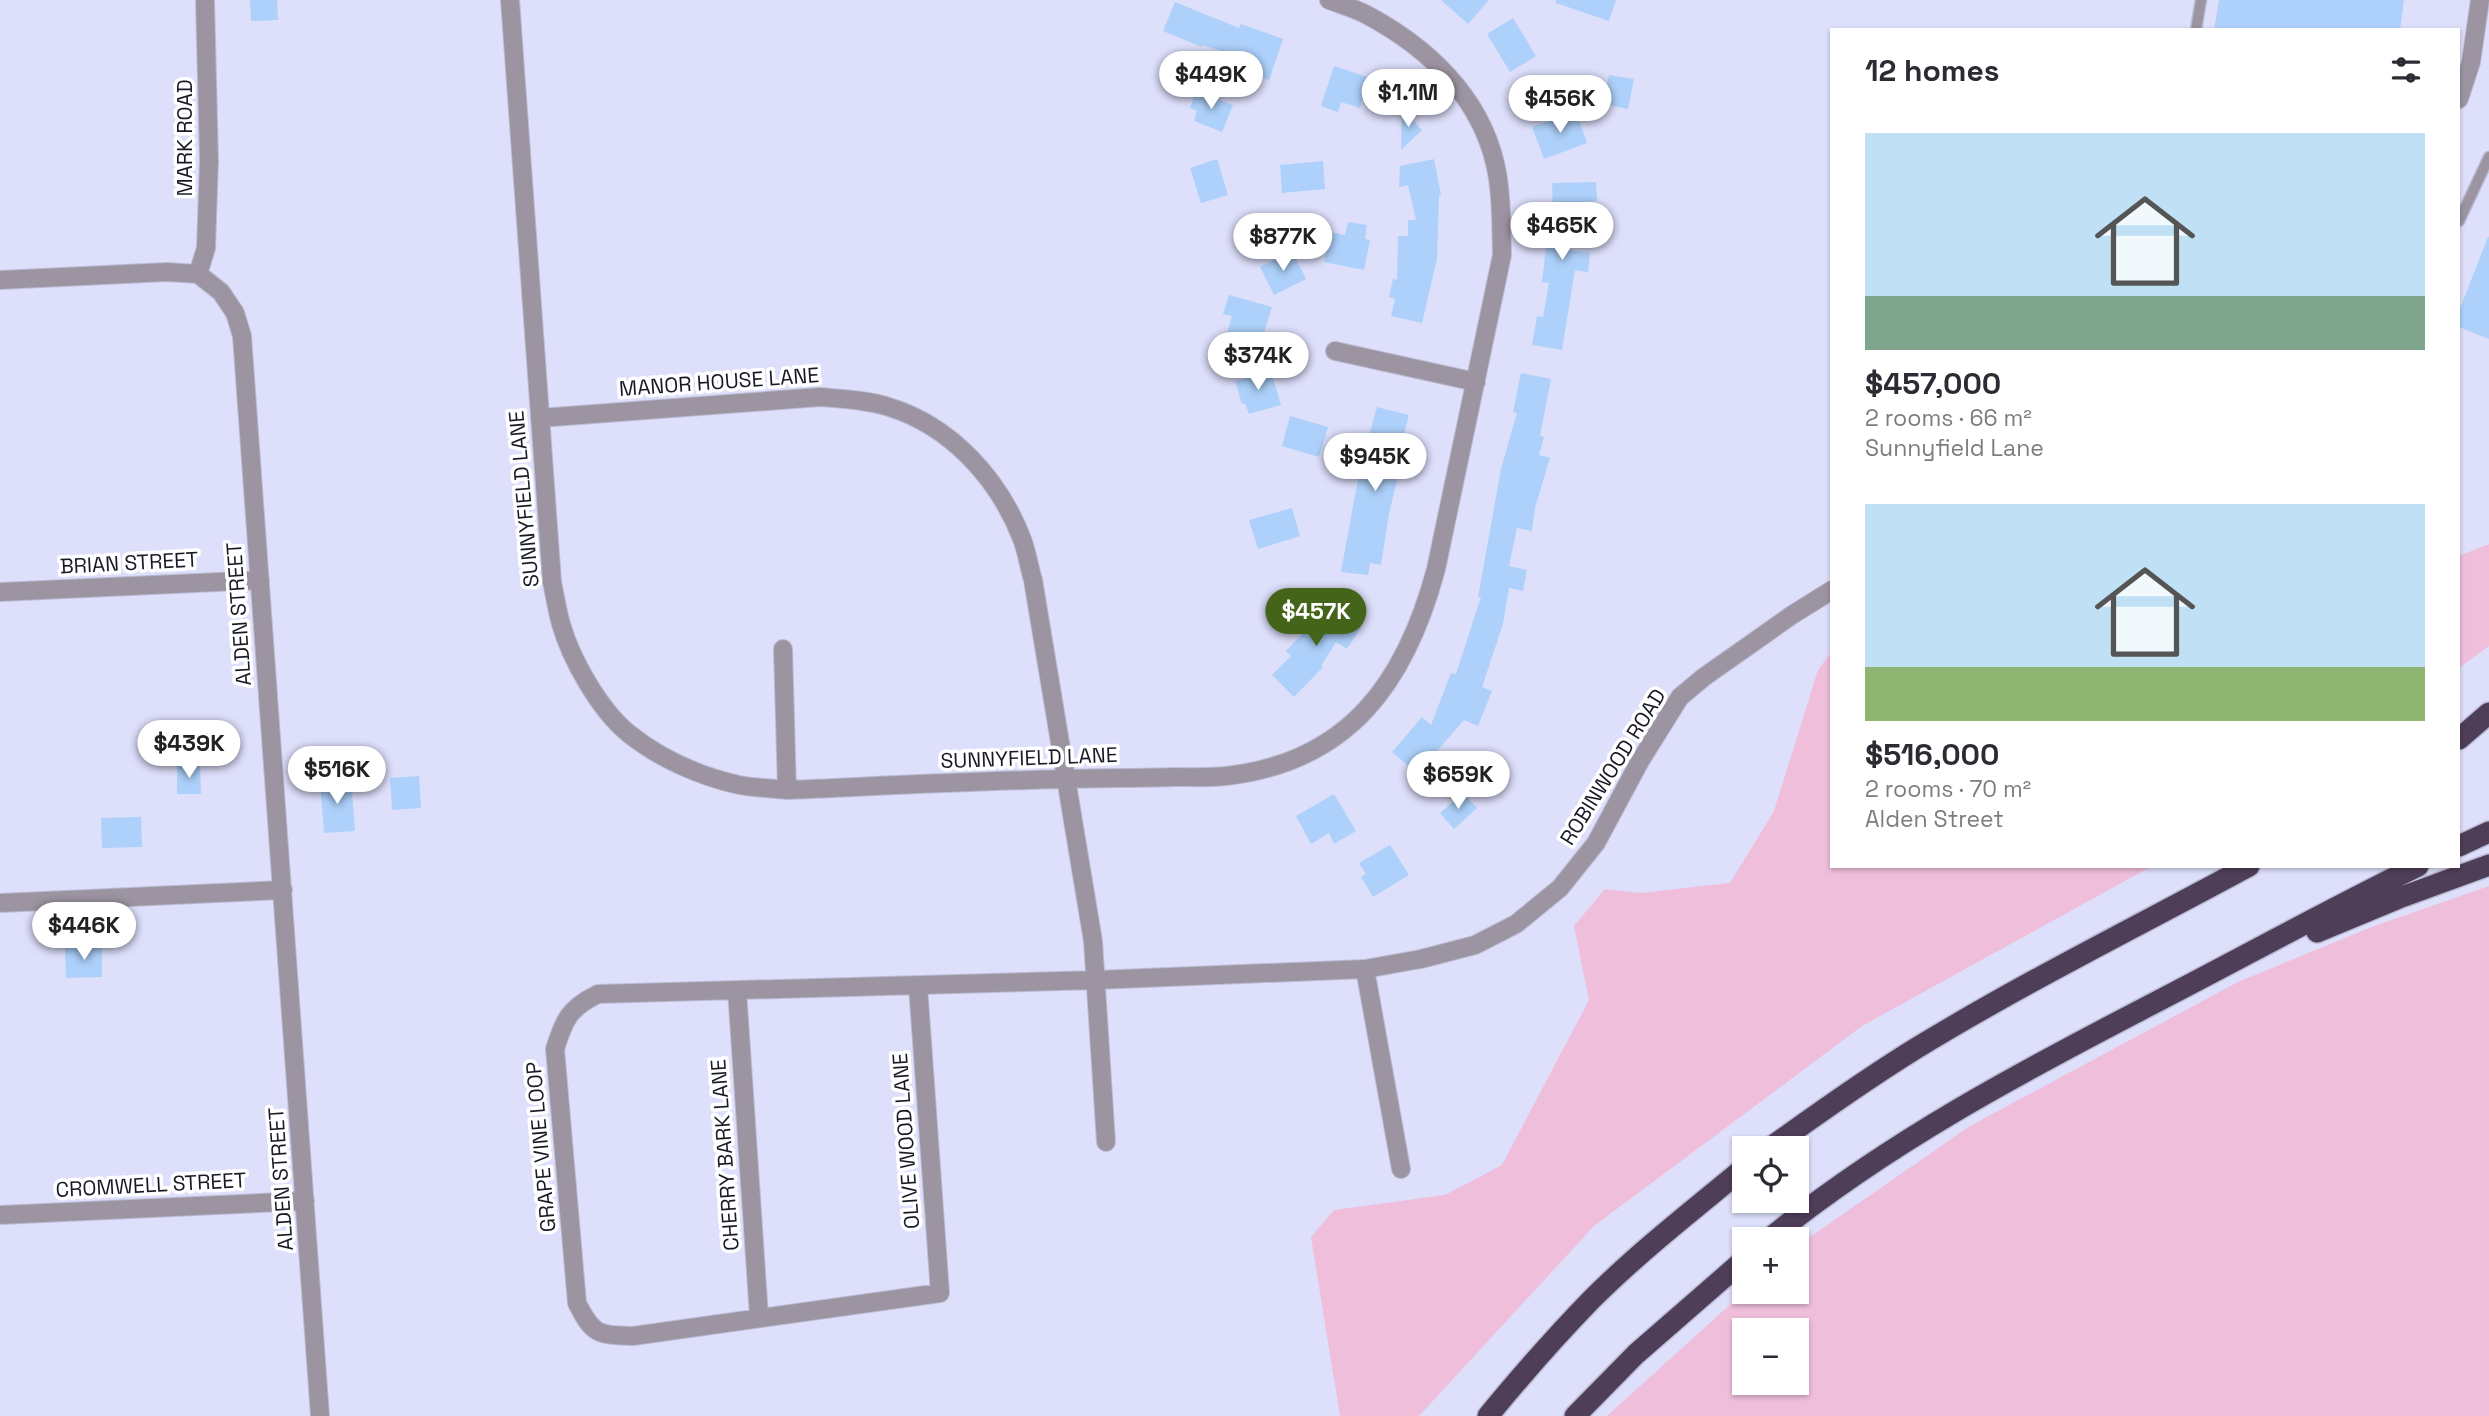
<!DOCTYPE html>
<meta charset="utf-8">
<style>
:root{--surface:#fff;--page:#f7f7f7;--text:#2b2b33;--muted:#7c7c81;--accent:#44641a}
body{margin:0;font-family:"Space Grotesk",sans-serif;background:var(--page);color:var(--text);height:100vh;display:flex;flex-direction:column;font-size:26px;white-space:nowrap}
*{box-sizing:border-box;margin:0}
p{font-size:23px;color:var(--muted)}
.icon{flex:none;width:38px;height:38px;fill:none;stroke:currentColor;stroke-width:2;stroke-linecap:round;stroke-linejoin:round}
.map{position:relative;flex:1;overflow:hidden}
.side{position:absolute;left:1830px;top:28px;width:630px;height:840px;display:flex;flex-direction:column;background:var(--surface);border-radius:0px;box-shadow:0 2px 5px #0004}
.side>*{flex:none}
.controls{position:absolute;left:1732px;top:1136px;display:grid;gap:14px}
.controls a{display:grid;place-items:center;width:77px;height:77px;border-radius:0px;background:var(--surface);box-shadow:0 2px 5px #0004;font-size:35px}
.price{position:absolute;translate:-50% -60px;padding:0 16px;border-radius:24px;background:#fff;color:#222;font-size:23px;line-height:46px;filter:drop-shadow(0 2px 4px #0008)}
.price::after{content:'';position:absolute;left:50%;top:42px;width:21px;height:16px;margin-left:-10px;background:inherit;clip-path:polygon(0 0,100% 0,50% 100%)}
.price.active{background:var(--accent);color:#fff}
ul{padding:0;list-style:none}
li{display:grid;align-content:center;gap:14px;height:371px;padding:0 35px}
li span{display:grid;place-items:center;height:217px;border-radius:0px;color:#555}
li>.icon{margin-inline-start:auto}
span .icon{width:126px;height:126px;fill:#fffc;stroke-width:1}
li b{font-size:30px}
h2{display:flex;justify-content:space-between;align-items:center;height:84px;padding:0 35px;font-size:30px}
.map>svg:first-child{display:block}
.green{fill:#efbedb;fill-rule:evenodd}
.building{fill:#add1fb}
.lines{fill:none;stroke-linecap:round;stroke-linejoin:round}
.lane-casing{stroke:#babbd4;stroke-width:13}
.street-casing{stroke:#babbd4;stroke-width:20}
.highway-casing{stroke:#babbd4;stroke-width:24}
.lane{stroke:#9c94a1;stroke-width:10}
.street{stroke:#9c94a1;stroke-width:18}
.highway{stroke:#4e3e58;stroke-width:21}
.labels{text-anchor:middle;stroke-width:7;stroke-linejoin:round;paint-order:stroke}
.street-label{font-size:21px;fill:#181925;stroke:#fff}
</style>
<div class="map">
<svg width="2489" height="1416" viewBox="0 0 2489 1416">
<rect width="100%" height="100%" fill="#dddffb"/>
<path class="green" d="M2489,544v102l-30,22v-112z
M1832,651v215h320l-290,160 -268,200 -175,190h-79l-29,-179 23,-27 111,-15 57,-30 87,-165 -15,-74 31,-37 36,4 89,-10 44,-72 44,-141z
M2489,886v530h-882l138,-125 52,1v-46l173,-120 268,-144 131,-54zM1745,1330h52v52h-52z"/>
<path class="building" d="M250,0h27l1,20 -27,1z
M1441,0h48l-21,24z
M1556,0h60l-7,21 -53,-18z
M2219,0h185l-4,30h-186z
M1175,2l64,26 2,-4 42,15 -14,41 -24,-8 4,-12 -46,-15 -1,2 -39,-16z
M1513,18l23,38 -26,16 -23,-38z
M1334,66l36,12 -10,30 -19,-6 -3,10 -17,-6z
M1609,75l25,4 -6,30 -25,-5z
M1196,91l37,14 -11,27 -28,-11 3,-10 -7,-3z
M1402,108l20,22 -21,20z
M1576,111l11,32 -43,16 -12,-32z
M1217,159l11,36 -27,8 -11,-35z
M1434,159l7,36 -2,1 -2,63 -15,64 -31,-7 4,-17 -6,-2 4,-18 4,1 1,-44h10v-16h8l-8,-35 -9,2 1,-21z
M1323,161l2,28 -43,4 -2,-28z
M1596,182l1,19 -12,1 1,14h-13l-4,34 21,3 -2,19 -13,-2 -13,80 -30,-5 5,-29 6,1 6,-34 -7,-1 5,-43 7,1 -2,-57z
M1348,222l19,3 -2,14 5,1 -6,30 -40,-8 6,-30 15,3z
M2488,237h1v102l-30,-12v-16z
M1292,251l14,28 -32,16 -14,-28z
M1229,295l43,12 -11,35 -34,-9 5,-17 -9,-2z
M1271,371l10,34 -32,9 -4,-11 -3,1 -7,-23z
M1521,373l30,6 -11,57 4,1 -5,18 11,3 -15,50 -3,23 -15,-3 -8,38 18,4 -4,21 -14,-3 -6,36 -21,63 10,4 -14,35 -14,-6 -27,31 9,8 -15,16 -15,-13 -5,6 -19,-16 30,-35 9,8 20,-52 5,1 25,-77h-3l23,-128 16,-56 -4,-1z
M1377,407l32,8 -15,56 5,1 -10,42 -8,51 -11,-2 -2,12 -27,-3 19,-104z
M1290,416l38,11 -9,30 -37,-11z
M1292,508l8,28 -42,13 -9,-29z
M1324,602l38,24 -15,23 -11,-7 -15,24 2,1 -29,30 -22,-22 19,-19 -5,-5 20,-21z
M177,766h23l1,28h-24z
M419,776l2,32 -29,2 -2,-32z
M351,779l4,52 -31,2 -4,-52z
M1463,793l14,15 -23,21 -14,-16z
M1334,794l22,37 -22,13 -5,-11 -18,11 -15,-28z
M141,817l1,30 -40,1 -1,-30z
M1390,845l19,30 -36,22 -12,-20 5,-3 -7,-11z
M102,947v30l-36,1 -1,-30z"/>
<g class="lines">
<g class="lane-casing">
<path id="lane" d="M2196,30l5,-30
M2459,221l30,-64"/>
</g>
<g class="street-casing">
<path id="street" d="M510,0l42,582c3,14 5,28 9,42 10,35 38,85 67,109 31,25 71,43 111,52 15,3 32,3 48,5 93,-4 187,-9 280,-11 36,-1 71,-1 106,-2 18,0 36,1 53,-1 124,-14 180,-95 210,-207l66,-314c-1,-30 0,-62 -7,-92 -16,-67 -67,-115 -126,-147 -12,-7 -27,-11 -40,-16
M2459,99l12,-37 9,-62
M198,274l8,-26 3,-87 -4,-161
M0,280l167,-8 31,2 23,18 14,21 7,23 78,1080
M1335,351l141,31
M540,418l280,-21c23,2 47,3 69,10 62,19 110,72 133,132 5,13 7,28 11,41l60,361 13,201
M0,592l260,-12
M783,649l4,141
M0,903l283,-13
M1365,969l36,200
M918,986l22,307 -307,43c-35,-1 -40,-1 -56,-33l-22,-254c9,-29 14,-41 43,-55l498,-14 269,-11 56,-10 54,-14 41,-21 44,-36 36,-45 44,-82 40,-64 24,-20 88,-62 40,-25
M737,990l22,326
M0,1215l305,-14"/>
</g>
<g class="highway-casing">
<path id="highway" d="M2459,739l30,-26
M2459,846l30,-14
M2317,932l82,-34 90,-33
M1770,1148c47,-34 95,-68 145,-99 108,-66 223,-123 334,-183
M1769,1239c119,-97 254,-168 389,-238 87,-45 172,-92 260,-135
M1488,1416c33,-40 67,-79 103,-116 48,-48 102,-90 154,-133
M1575,1416l61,-62 109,-95"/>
</g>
<use href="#lane" class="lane"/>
<use href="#street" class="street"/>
<use href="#highway" class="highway"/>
</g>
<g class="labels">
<g class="street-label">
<text transform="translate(185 138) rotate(-90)" y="7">MARK ROAD</text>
<text transform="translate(719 382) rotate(-4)" y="7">MANOR HOUSE LANE</text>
<text transform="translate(524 499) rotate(-95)" y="7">SUNNYFIELD LANE</text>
<text transform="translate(129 563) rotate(-3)" y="7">BRIAN STREET</text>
<text transform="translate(239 614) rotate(-94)" y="7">ALDEN STREET</text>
<text transform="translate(1029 758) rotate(-2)" y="7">SUNNYFIELD LANE</text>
<text transform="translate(1613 767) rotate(-58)" y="7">ROBINWOOD ROAD</text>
<text transform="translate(906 1141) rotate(-94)" y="7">OLIVE WOOD LANE</text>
<text transform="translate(541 1147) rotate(-95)" y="7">GRAPE VINE LOOP</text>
<text transform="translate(725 1155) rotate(-94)" y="7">CHERRY BARK LANE</text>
<text transform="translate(281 1179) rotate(-94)" y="7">ALDEN STREET</text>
<text transform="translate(151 1185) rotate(-3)" y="7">CROMWELL STREET</text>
</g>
</g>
</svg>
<div class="controls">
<a><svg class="icon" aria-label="locate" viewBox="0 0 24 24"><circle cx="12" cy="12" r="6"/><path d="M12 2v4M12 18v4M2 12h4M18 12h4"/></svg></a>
<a>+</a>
<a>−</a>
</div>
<b class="price" style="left:1211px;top:111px">$449K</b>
<b class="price" style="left:1408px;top:129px">$1.1M</b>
<b class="price" style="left:1560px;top:135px">$456K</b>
<b class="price" style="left:1562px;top:262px">$465K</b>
<b class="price" style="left:1283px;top:273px">$877K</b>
<b class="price" style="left:1258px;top:392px">$374K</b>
<b class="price" style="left:1375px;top:493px">$945K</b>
<b class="price active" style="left:1316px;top:648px">$457K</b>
<b class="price" style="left:189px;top:780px">$439K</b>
<b class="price" style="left:337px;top:806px">$516K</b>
<b class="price" style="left:1458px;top:811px">$659K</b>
<b class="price" style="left:84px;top:962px">$446K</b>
<section class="side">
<h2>12 homes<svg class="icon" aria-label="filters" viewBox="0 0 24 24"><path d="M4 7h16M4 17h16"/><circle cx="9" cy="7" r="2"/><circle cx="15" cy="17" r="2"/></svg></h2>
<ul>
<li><span style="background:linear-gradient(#bfe0f5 75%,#7fa58c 0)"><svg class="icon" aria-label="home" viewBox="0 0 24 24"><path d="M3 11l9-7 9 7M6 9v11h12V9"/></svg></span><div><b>$457,000</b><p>2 rooms · 66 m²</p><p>Sunnyfield Lane</p></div></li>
<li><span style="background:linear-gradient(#bfe0f5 75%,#8fb573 0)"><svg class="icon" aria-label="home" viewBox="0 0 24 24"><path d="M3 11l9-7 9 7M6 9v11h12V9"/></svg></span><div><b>$516,000</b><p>2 rooms · 70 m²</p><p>Alden Street</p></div></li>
</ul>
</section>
</div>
